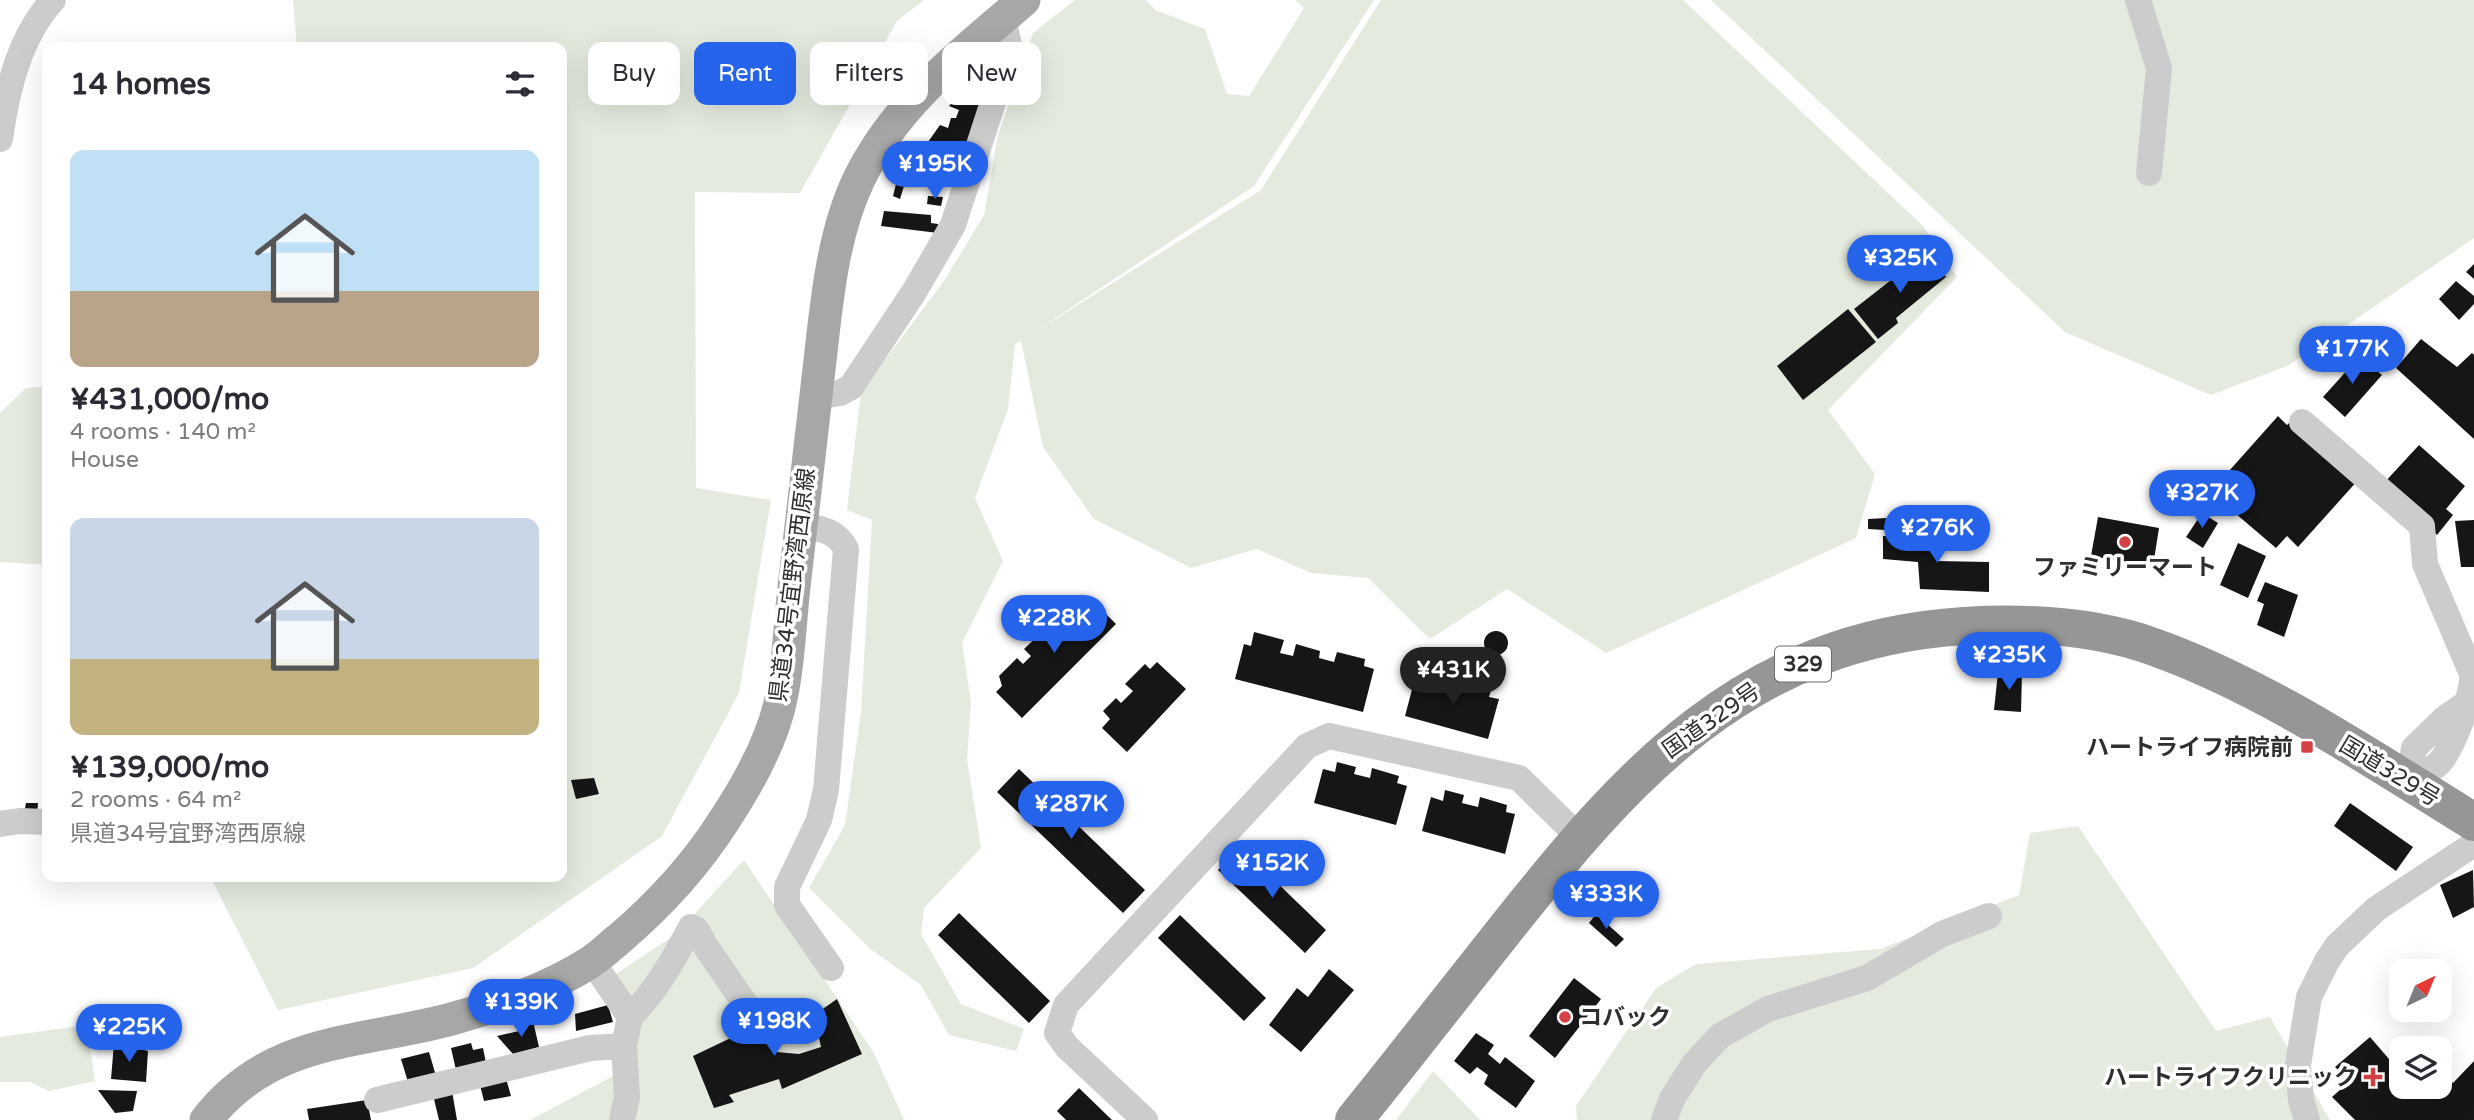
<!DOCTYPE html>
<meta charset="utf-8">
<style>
:root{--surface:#fff;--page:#f7f7f7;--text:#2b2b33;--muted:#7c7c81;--accent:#2563eb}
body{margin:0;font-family:"Varela Round","Noto Sans JP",sans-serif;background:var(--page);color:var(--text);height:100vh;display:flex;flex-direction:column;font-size:26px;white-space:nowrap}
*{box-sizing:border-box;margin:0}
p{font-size:23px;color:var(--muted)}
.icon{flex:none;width:38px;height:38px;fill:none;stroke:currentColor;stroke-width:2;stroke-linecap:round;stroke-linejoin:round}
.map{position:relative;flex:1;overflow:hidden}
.panel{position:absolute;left:42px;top:42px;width:525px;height:840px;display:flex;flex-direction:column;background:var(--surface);border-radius:14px;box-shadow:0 7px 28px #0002}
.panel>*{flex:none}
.banner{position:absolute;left:588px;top:42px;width:665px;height:63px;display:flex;gap:14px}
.needle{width:46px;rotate:43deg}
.controls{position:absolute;left:2389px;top:959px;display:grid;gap:14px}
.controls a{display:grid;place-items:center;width:63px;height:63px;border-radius:14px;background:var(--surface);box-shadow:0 7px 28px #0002;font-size:35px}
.price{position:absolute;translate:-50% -60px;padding:0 16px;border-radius:24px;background:var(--accent);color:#fff;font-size:23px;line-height:46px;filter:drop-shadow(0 2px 4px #0008)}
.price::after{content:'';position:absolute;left:50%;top:42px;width:21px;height:16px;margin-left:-10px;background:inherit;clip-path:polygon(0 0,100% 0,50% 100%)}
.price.selected{background:#222;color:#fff}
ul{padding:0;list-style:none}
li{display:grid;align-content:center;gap:14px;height:371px;padding:0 28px}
li span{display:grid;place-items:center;height:217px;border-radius:14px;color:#555}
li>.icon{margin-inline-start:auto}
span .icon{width:126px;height:126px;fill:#fffc;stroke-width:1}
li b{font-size:30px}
h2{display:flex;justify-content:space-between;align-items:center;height:84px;padding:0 28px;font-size:30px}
.tag{padding:0 24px;border-radius:14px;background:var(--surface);box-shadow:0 7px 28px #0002;font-size:24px;line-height:63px}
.tag.selected{background:var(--accent);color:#fff}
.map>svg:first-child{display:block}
.green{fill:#e4eade}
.building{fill:#161616}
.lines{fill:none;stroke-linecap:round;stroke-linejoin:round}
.minor{stroke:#ccc;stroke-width:26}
.major{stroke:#a7a7a7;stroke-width:33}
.highway{stroke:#969696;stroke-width:38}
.poi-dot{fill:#d54145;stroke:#fff;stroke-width:2.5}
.labels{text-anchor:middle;stroke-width:7;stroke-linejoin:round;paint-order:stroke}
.shield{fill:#fff;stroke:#6d6d6d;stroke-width:2}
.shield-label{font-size:21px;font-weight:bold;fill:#2f2f2f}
.poi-label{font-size:23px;font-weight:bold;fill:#2f2f2f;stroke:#fff;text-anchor:end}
.street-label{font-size:23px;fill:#2f2f2f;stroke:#fff}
</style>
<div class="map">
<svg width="2474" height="1120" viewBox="0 0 2474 1120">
<rect width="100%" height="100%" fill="#fff"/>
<path class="green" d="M293,0h631l-27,21 -97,172 -105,-1 1,296 75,12 -32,193 -77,143 -189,132 -195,42 -66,-130 27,-3h323v-830h-265z
M1075,0h71l9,10 50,19 22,65 22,2 55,-88 -9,-8h79l-120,186 -221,147 228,-143 120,-190h302l240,226 34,51 -129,133 47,64 -19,64 -250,115 -99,-64 -77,50 -62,-61 -57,-5 -54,-24 -66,19 -97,-49 -51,-72 -22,-106 -6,3 -7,65 -33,89 28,63 -41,82 9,59 -4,57 14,89 -57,60 -3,26 40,70 63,25 -8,22 -67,-16 -28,-50 -52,-37 -60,-60 36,-63 16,-112 11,-193 -25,-10 14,-118 83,-111 40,-66 14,-80 35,-102z
M1711,0h763v238l-185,127 -78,30 -146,-63z
M43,387l4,31v147l-47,-3v-149l26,-25z
M2078,826l138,205 54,-14 60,103h-753l-1,-14 80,-118 40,-24 184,-15 139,-54 11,-62z
M744,860l130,193 30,67h-374l85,-45 7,-53 -12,-44 65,-43z
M87,1025l8,56 -46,10 -19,-9h-30v-45z
M1433,1071l47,49h-84z"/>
<path class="building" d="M963,90l9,3 3,-3 13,5 -24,77 -42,-8 1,-15 17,-24 8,3 3,-10h5l3,-8 -10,-4z
M896,184l8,2 -4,13 -7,-3z
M928,196l15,1 -2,9 -14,-2z
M884,211l47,4v8l7,1v9l-57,-7z
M1927,252l19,25 -50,41 2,5 -20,16 -24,-30z
M2474,264v15l-8,-7z
M2456,281l18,15v8l-15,16 -20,-21z
M1848,309l28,33 -73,58 -26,-34z
M2421,339l36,28 15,-14 2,2v84l-78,-71z
M2360,356l22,19 -37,42 -22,-20z
M2278,416l9,9 6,-6 66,60 -61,68 -11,-11 -11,12 -54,-46 9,-12 -10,-10z
M2419,445l46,41 -19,23 7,6 -16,20 -53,-52z
M2202,513l16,10 -15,25 -17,-11z
M2098,517l61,11 -6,38 -62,-10z
M1886,518l-1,12 -17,-1v-10z
M2474,520v47h-13l-6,-46z
M1936,535v26l53,1v30l-69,-3 -2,-27 -35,-3v-23z
M2238,543l28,13 -18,42 -28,-13z
M2265,582l33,13 -14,42 -27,-12 7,-21 -7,-3z
M1089,597l27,27 -94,94 -26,-26 6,-6 -3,-10 18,-18 6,6 8,-8 -7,-7 19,-18 5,5 14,-14 -6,-5 19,-19 6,7z
M1484 643a12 12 0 1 1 24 0a12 12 0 1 1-24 0Z
M1254,632l30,8 -4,13 13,3 3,-12 24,7 -1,7 15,4 3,-10 28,7 -1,7 10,3 -11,43 -128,-33 9,-35 7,2z
M1157,662l29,27 -59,63 -25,-24 8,-9 -7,-8 13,-13 5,5 12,-12 -8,-7 20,-20 5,5z
M1998,672l24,1 -1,39 -27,-2z
M1429,675l18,5 -2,7 16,5 3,-10 27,8 -2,7 10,2 -11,40 -83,-23 9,-34 12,4z
M1337,762l19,5 -2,7 16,4 2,-10 27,8 -2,7 10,3 -11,39 -82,-22 9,-34 12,3z
M1019,769l126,121 -22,23 -126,-121z
M594,778l5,16 -23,5 -5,-19z
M1445,790l19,5 -2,8 16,4 2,-10 27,8 -1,7 9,2 -10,40 -83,-23 9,-34 12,4z
M26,803h12l-1,14 -13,-3z
M2350,803l63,44 -17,24 -62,-45z
M1240,847l86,83 -21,23 -87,-83z
M2473,870l1,37 -21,11 -13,-33z
M959,913l91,88 -21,22 -91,-88z
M1596,914l28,25 -8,8 -27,-24z
M1180,915l86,83 -22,23 -86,-83z
M2438,962l13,26 -11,6v-23h-20z
M1329,969l25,21 -53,62 -32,-27 28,-37 11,9z
M1574,978l27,21 -46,59 -26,-22z
M837,999l25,55 -80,35 -3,-10 -50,16 5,7 -20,6 -21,-52 67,-32 17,28 22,2 22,-7 -7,-32z
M608,1005l5,17 -37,9 -1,-17z
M533,1021l6,26 -26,7 -16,-18 27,-6 -1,-7z
M1476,1033l18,12 -6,9 12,10 5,-7 30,24 -19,27 -32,-24 4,-9 -11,-8 -7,7 -16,-13z
M2370,1037l31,36v14h12l8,9 9,-9h10v-9l4,-5 9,10 21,-22v59h-119l-23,-23 18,-16 -15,-14z
M114,1043l34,8 -2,31 -35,-3z
M471,1043l2,7 10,-2 3,15 -30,7 -5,-22z
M429,1052l7,24 -28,6 -7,-23z
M505,1075l6,21 -27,5 -5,-20z
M1079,1088l33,32h-46l-9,-9z
M98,1090l39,1 -4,20 -18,2z
M452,1091l5,29h-18l-6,-25z
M367,1100l4,20h-62l-2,-11z"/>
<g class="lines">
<path class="minor" d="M2138,0l21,68 -10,105
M0,139c7,-49 19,-102 53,-139
M815,397l25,-4 11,-6 63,-95 39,-67 57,-175 -7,-32
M2302,422l120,104 3,38 47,110c2,18 -21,80 -35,91 -8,6 -20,11 -29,16
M801,525c20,4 35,5 45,24l-20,241 -7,30 -32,67v18l44,63
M2408,781l6,-33 31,-30 22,-15
M0,824l20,-3 27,1
M592,961l38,56 -6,29 3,51 -5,23
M630,1017c26,-26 44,-58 61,-90l5,2 10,18 51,74
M377,1100l213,-52 34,-2
M1145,1120l-78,-73 -10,-14 9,-28 241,-259 22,-10 190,42 61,60
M1664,1120l8,-21 22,-35 26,-28 48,-27 99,-31 75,-44 47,-18
M2307,1120l-6,-20 -3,-35 11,-68 18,-36 10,-15 39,-37 98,-65"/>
<path class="major" d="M206,1120c65,-84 156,-76 249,-102 46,-13 93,-29 134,-55 11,-7 20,-16 30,-24 41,-35 77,-74 106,-120 25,-38 49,-81 57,-125 7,-35 8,-72 12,-107 10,-81 18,-163 28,-244 6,-54 13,-114 37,-164 37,-76 103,-126 165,-179"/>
<path class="highway" d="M1354,1120c49,-61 97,-122 146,-184 127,-161 244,-296 464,-310 64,-4 129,-1 190,21 112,40 219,113 320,175"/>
</g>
<g class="poi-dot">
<circle cx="2125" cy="542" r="7"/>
<rect x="2300" y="740" width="14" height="14" rx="3.5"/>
<circle cx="1565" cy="1017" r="7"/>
<path d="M2369.5 1066.5h7v7h7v7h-7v7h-7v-7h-7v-7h7z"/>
</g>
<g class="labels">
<rect class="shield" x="1775" y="646.5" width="56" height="35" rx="5"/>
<g class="shield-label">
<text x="1803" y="671">329</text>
</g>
<g class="poi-label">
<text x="2125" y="575" text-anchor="middle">ファミリーマート</text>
<text x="2293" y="755">ハートライフ病院前</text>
<text x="1579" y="1025" text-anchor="start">コバック</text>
<text x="2357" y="1085">ハートライフクリニック</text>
</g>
<g class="street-label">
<text transform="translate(792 585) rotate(-83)" y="8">県道34号宜野湾西原線</text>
<text transform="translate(1711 720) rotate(-35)" y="8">国道329号</text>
<text transform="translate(2390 771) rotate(31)" y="8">国道329号</text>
</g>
</g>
</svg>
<div class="controls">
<a><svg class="needle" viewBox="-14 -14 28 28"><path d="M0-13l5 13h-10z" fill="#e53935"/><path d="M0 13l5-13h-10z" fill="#7c7c81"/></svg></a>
<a><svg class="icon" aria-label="layers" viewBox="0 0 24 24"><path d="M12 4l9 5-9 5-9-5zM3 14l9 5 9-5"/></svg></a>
</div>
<b class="price" style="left:935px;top:201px">¥195K</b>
<b class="price" style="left:1900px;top:295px">¥325K</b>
<b class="price" style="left:2352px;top:386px">¥177K</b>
<b class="price" style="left:2202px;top:530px">¥327K</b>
<b class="price" style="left:1937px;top:565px">¥276K</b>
<b class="price" style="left:1054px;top:655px">¥228K</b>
<b class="price" style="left:2009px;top:692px">¥235K</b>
<b class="price selected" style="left:1453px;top:707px">¥431K</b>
<b class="price" style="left:1071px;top:841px">¥287K</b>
<b class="price" style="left:1272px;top:900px">¥152K</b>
<b class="price" style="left:1606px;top:931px">¥333K</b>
<b class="price" style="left:521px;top:1039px">¥139K</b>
<b class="price" style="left:774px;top:1058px">¥198K</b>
<b class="price" style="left:129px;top:1064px">¥225K</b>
<div class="banner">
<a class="tag">Buy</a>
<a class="tag selected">Rent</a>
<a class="tag">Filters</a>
<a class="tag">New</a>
</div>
<section class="panel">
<h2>14 homes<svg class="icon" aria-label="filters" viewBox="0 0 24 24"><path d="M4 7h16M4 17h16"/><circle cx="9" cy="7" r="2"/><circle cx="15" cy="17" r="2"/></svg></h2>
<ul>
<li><span style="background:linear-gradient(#bfe0f5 65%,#b9a48a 0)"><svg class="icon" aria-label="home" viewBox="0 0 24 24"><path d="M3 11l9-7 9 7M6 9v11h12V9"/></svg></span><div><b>¥431,000/mo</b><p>4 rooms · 140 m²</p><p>House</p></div></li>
<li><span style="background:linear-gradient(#c9d6e8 65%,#c2b280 0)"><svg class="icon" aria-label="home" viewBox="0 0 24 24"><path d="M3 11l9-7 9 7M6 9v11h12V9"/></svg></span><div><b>¥139,000/mo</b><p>2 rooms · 64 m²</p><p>県道34号宜野湾西原線</p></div></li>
</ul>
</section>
</div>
